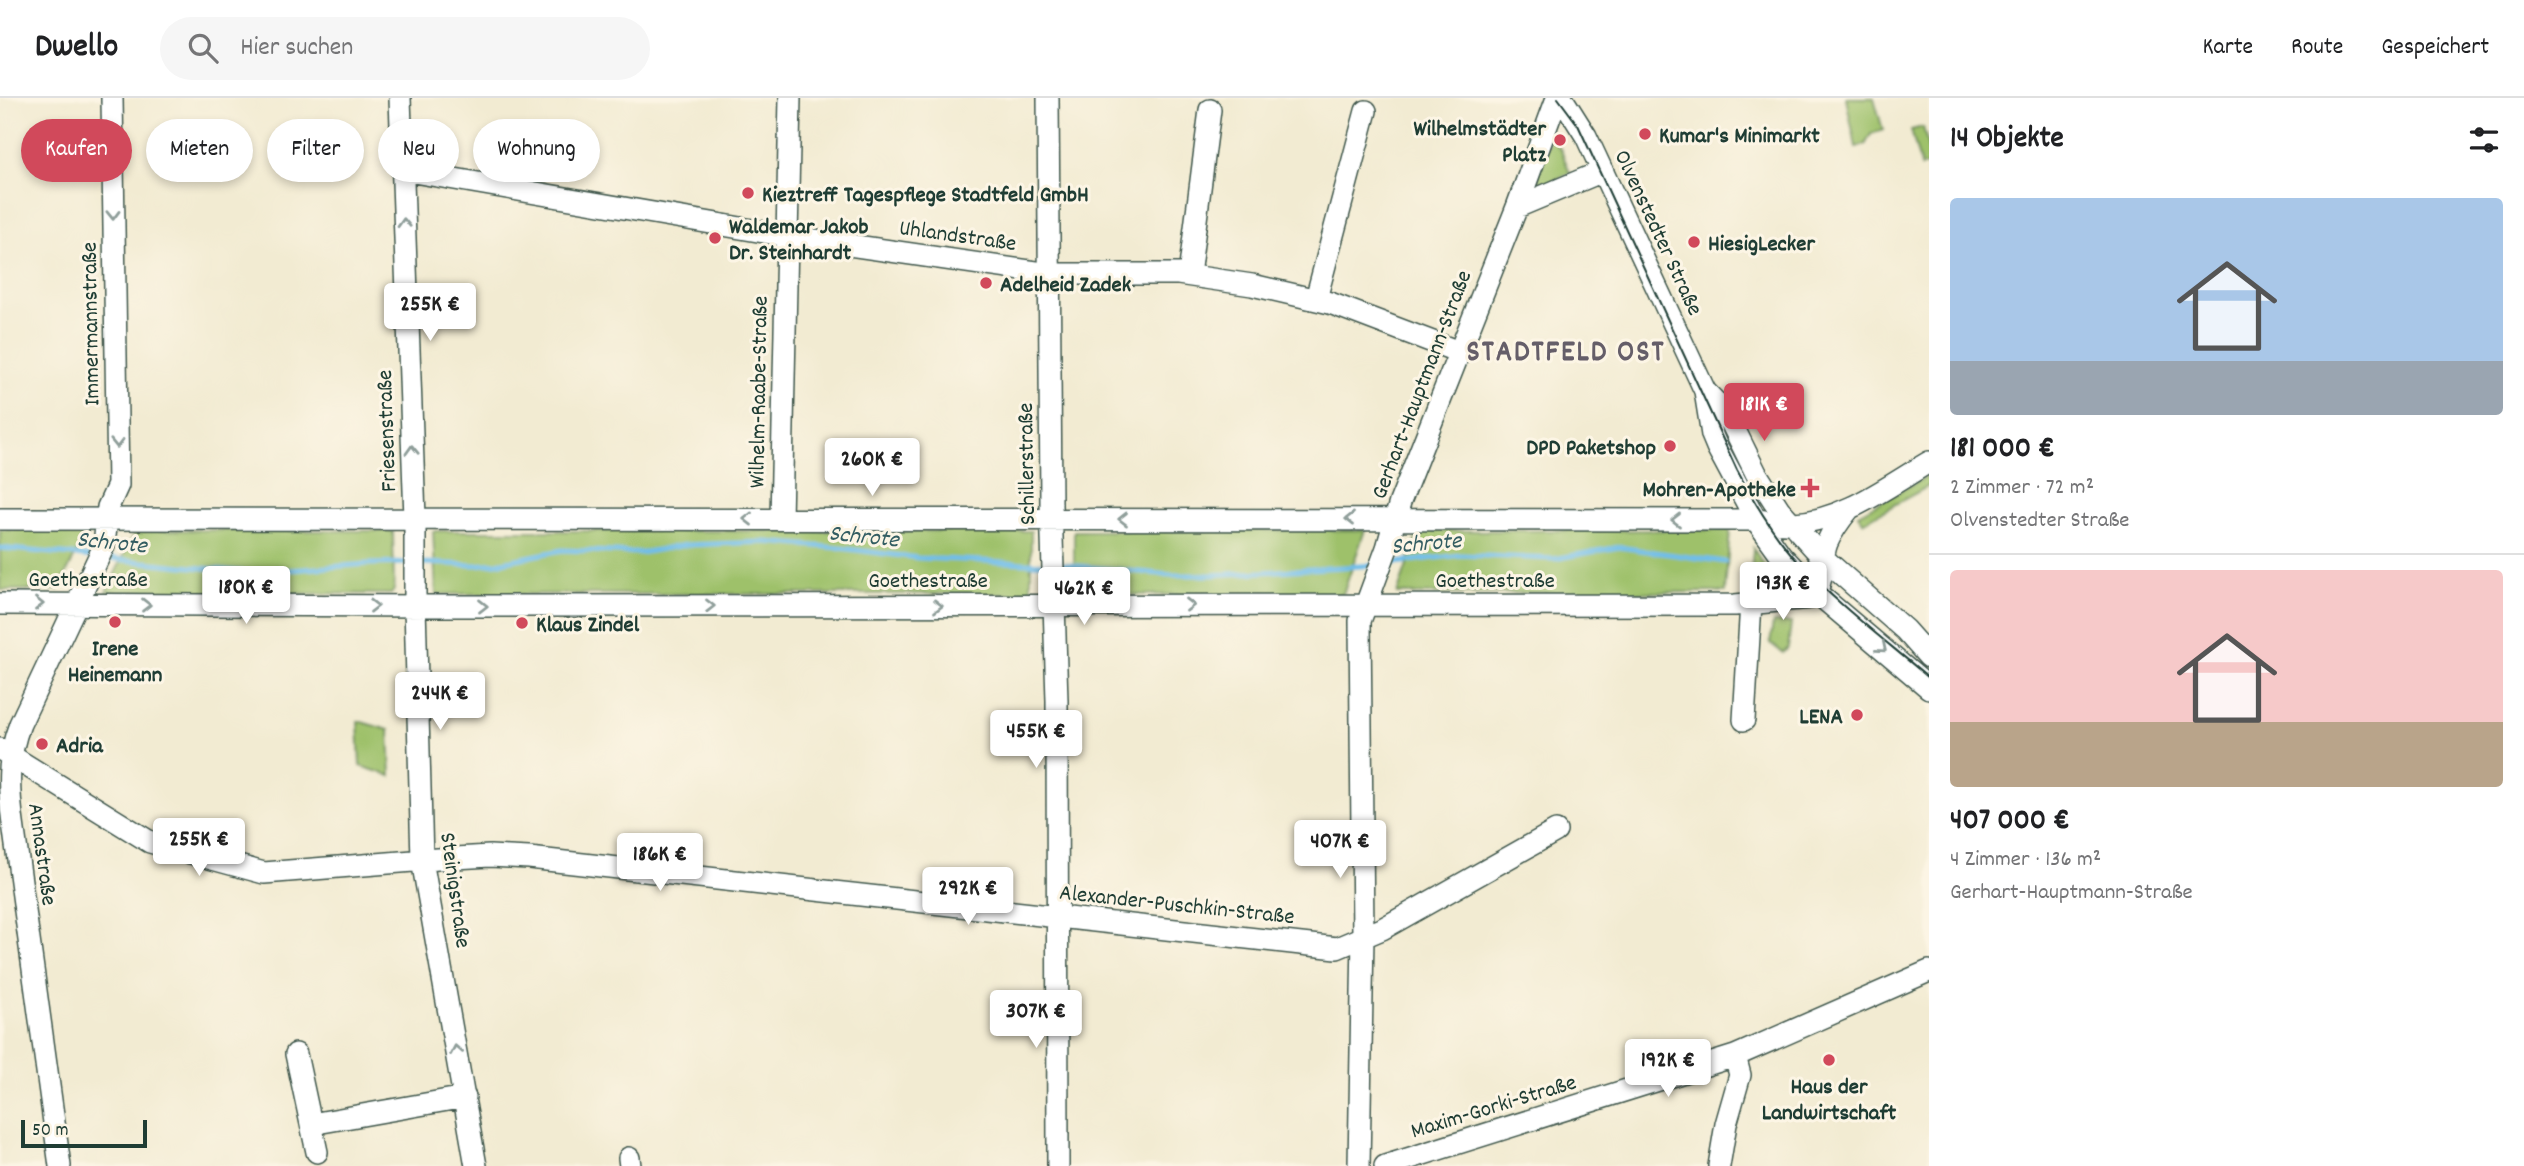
<!DOCTYPE html>
<html lang="de">
<meta charset="utf-8">
<style>
:root{--surface:#fff;--page:#f6f6f6;--text:#202124;--muted:#757577;--line:#e0e0e0;--accent:#d1495b}
body{margin:0;font-family:Dekko,sans-serif;background:var(--page);color:var(--text);height:100vh;display:flex;flex-direction:column;font-size:26px;white-space:nowrap}
*{box-sizing:border-box;margin:0}
p{font-size:23px;color:var(--muted)}
.icon{flex:none;width:38px;height:38px;fill:none;stroke:currentColor;stroke-width:2;stroke-linecap:round;stroke-linejoin:round}
.map{position:relative;flex:1;overflow:hidden}
.panel{display:flex;flex-direction:column;background:var(--surface);width:595px}
.panel>*{flex:none}
.top-card{position:absolute;left:21px;top:21px;width:665px;height:63px;display:flex;gap:14px}
.scale{position:absolute;left:21px;bottom:18px;width:126px;box-sizing:border-box;padding-left:7px;border:4px solid #1f3d34;border-top:0;font-size:19px;line-height:24px;white-space:nowrap;color:#1f3d34;-webkit-text-stroke:5px #fcf5e5;paint-order:stroke}
.price{position:absolute;translate:-50% -60px;padding:0 16px;border-radius:7px;background:#fff;color:#222;font-size:23px;line-height:46px;filter:drop-shadow(0 2px 4px #0008)}
.price::after{content:'';position:absolute;left:50%;top:42px;width:21px;height:16px;margin-left:-10px;background:inherit;clip-path:polygon(0 0,100% 0,50% 100%)}
.price.selected{background:var(--accent);color:#fff}
ul{padding:0;list-style:none}
li{display:grid;align-content:center;gap:14px;height:371px;padding:0 21px}
li+li{border-top:2px solid var(--line)}
li span{display:grid;place-items:center;height:217px;border-radius:7px;color:#555}
li>.icon{margin-inline-start:auto}
span .icon{width:126px;height:126px;fill:#fffc;stroke-width:1}
li b{font-size:30px}
h2{display:flex;justify-content:space-between;align-items:center;height:84px;padding:0 21px;font-size:30px}
.chip{padding:0 24px;border-radius:32px;background:var(--surface);box-shadow:0 4px 10px #0003;font-size:24px;line-height:63px}
.chip.selected{background:var(--accent);color:#fff}
header{display:flex;align-items:center;gap:42px;box-sizing:border-box;height:98px;padding:0 35px;background:var(--surface);border-bottom:2px solid var(--line)}
header strong{font-size:33px}
nav{display:flex;gap:38px;margin-inline-start:auto;font-size:24px}
.search{width:490px;height:63px;background:var(--page);display:flex;align-items:center;gap:18px;box-sizing:border-box;padding:0 24px;border-radius:38px;color:var(--muted);font-size:26px}
main{display:flex;flex:1;min-height:0}
.map>svg:first-child{display:block}
.green{fill:#9ec16b;stroke:#5e7f50;stroke-width:2}
.lines{fill:none;stroke-linecap:round;stroke-linejoin:round}
.stream{stroke:#70beea;stroke-width:5}
.minor-casing{stroke:#3f574c;stroke-width:24}
.minor{stroke:#fff;stroke-width:21}
.tram{stroke:#1f3d34;stroke-width:2}
.oneway{stroke:#8f9e9a}
.poi-dot{fill:#d1495b;stroke:#fcf5e5;stroke-width:2.5}
.labels{text-anchor:middle;stroke-width:6;stroke-linejoin:round;paint-order:stroke}
.poi-label{font-size:23px;font-weight:bold;fill:#1f3d34;stroke:#fcf5e5;text-anchor:start}
.street-label{font-size:23px;fill:#1f3d34;stroke:#fcf5e5}
.water-label{font-size:24px;font-style:italic;fill:#335d62;stroke:#fcf5e5}
.district-label{font-size:30px;font-weight:bold;letter-spacing:2px;fill:#655e69;stroke:#fcf5e5}
</style>
<header>
<strong>Dwello</strong>
<div class="search"><svg class="icon" aria-label="search" viewBox="0 0 24 24"><circle cx="10" cy="10" r="6"/><path d="M15 15l6 6"/></svg>Hier suchen</div>
<nav><a>Karte</a><a>Route</a><a>Gespeichert</a></nav>
</header>
<main>
<div class="map">
<svg width="1929" height="1068" viewBox="0 0 1929 1068">
<rect width="100%" height="100%" fill="#fcf5e5"/>
<filter id="ink" filterUnits="userSpaceOnUse"><feTurbulence type="fractalNoise" baseFrequency=".0143" numOctaves="2"/><feDisplacementMap in="SourceGraphic" scale="14" xChannelSelector="R" yChannelSelector="G"/><feConvolveMatrix kernelMatrix="1 2 1 2 8 2 1 2 1" color-interpolation-filters="sRGB"/></filter>
<filter id="wash" filterUnits="userSpaceOnUse"><feTurbulence type="fractalNoise" baseFrequency=".00686" numOctaves="4" result="noise"/><feDisplacementMap in="SourceGraphic" scale="28" xChannelSelector="R" yChannelSelector="G"/><feGaussianBlur stdDeviation="1.57" result="paint"/><feColorMatrix in="noise" values="0 0 0 0 0 0 0 0 0 0 0 0 0 0 0 0 0 1.4 0 .05"/><feComposite in="paint" operator="in"/></filter>
<g filter="url(#wash)">
<rect width="100%" height="100%" fill="#f2ebd2"/>
<path class="green" d="M1846,0h28l9,32 -12,4 -6,11 -9,2z
M1923,29l6,24v14l-8,2 -10,-37z
M1551,40l10,12 9,23 -26,12 -5,-3 -2,-9z
M1929,377v11l-66,36 -5,-8z
M0,432h88l-30,60h-58z
M136,432l257,1 1,59 -3,4 -285,-2z
M1365,432l-22,64 -269,1v-64z
M1730,432l-5,62 -328,2 22,-63z
M433,433h598v63h-595z
M1753,450l27,42v2h-13l-16,-16z
M1773,525h18l-3,25 -5,5 -13,-10z
M358,623l31,9 2,46 -31,-10z"/>
<g class="lines">
<path class="stream" d="M0,450l94,9
M104,460l147,15 118,-9 43,-1
M421,465l54,2 22,-2 65,-13 78,3 46,-8 79,-3 75,6 78,10 130,6
M1058,466l112,11h40l167,-10
M1386,466l75,-9 93,4 65,-12 106,15"/>
</g>
</g>
<g filter="url(#ink)">
<g class="lines">
<g class="minor-casing">
<path id="minor" d="M400,0l15,420v88l7,254 54,306
M1048,0l3,406 6,197 1,465
M1562,0l24,38 119,255 7,44 5,12 39,73 25,35 36,38 112,95
M402,72l385,66 263,38h128l74,11 78,18 129,49
M1517,109l86,-36
M1189,177l21,-165
M1316,201l50,-188
M1705,293l22,23 29,59 23,36 44,49 82,72 24,27
M0,421l1756,1c12,1 26,4 38,3 49,-2 94,-37 135,-61
M781,421l9,-421
M0,506l432,2 1303,-1 76,-7c14,-12 9,-38 16,-55 5,-12 13,-23 22,-34
M1744,622l7,-117
M0,651l150,93 114,31 174,-14 52,-3 39,2 808,90 45,-19 174,-98
M296,956l21,98
M311,1026l154,-27
M629,1060l1,8
M60,1068l-47,-343c-5,-36 -6,-66 7,-99l84,-178 4,-39 10,-22 -6,-387
M1359,1068l4,-230 -3,-315 27,-73 13,-46 117,-295 40,-109
M1385,1068l350,-110 194,-85
M1719,1068l7,-42 14,-49 -5,-19"/>
</g>
<use href="#minor" class="minor"/>
<path class="tram" d="M1558,0l20,27 159,345c18,34 37,66 63,94 39,42 86,77 129,114"/>
</g>
<defs><path id="oneway-chevron" d="M-2-3.5L2.5 0L-2 3.5" fill="none" stroke-width="1.6" stroke-linecap="round" stroke-linejoin="round" transform="scale(1.75)"/></defs>
<g class="oneway">
<use href="#oneway-chevron" transform="translate(113 117) rotate(89)"/>
<use href="#oneway-chevron" transform="translate(404 125) rotate(-92)"/>
<use href="#oneway-chevron" transform="translate(117 345) rotate(89)"/>
<use href="#oneway-chevron" transform="translate(412 352) rotate(-92)"/>
<use href="#oneway-chevron" transform="translate(748 421) rotate(-180)"/>
<use href="#oneway-chevron" transform="translate(1123 421) rotate(180)"/>
<use href="#oneway-chevron" transform="translate(1350 421) rotate(-180)"/>
<use href="#oneway-chevron" transform="translate(1676 422) rotate(-180)"/>
<use href="#oneway-chevron" transform="translate(39 506)"/>
<use href="#oneway-chevron" transform="translate(146 507)"/>
<use href="#oneway-chevron" transform="translate(1190 507)"/>
<use href="#oneway-chevron" transform="translate(374 508)"/>
<use href="#oneway-chevron" transform="translate(483 508)"/>
<use href="#oneway-chevron" transform="translate(710 508)"/>
<use href="#oneway-chevron" transform="translate(938 508)"/>
<use href="#oneway-chevron" transform="translate(1882 550) rotate(40)"/>
<use href="#oneway-chevron" transform="translate(456 952) rotate(-100)"/>
</g>
</g>
<g class="poi-dot">
<circle cx="1645" cy="36" r="7"/>
<circle cx="1560" cy="42" r="7"/>
<circle cx="748" cy="95" r="7"/>
<circle cx="715" cy="140" r="7"/>
<circle cx="1694" cy="144" r="7"/>
<circle cx="986" cy="185" r="7"/>
<circle cx="1670" cy="348" r="7"/>
<path d="M1806.5 379.5h7v7h7v7h-7v7h-7v-7h-7v-7h7z"/>
<circle cx="115" cy="524" r="7"/>
<circle cx="522" cy="525" r="7"/>
<circle cx="1857" cy="617" r="7"/>
<circle cx="42" cy="646" r="7"/>
<circle cx="1829" cy="962" r="7"/>
</g>
<g class="labels">
<g class="poi-label">
<text x="1546" y="37" text-anchor="end">Wilhelmstädter<tspan x="1546" dy="26">Platz</tspan></text>
<text x="1659" y="44">Kumar's Minimarkt</text>
<text x="762" y="103">Kieztreff Tagespflege Stadtfeld GmbH</text>
<text x="729" y="135">Waldemar Jakob<tspan x="729" dy="26">Dr. Steinhardt</tspan></text>
<text x="1708" y="152">HiesigLecker</text>
<text x="1000" y="193">Adelheid Zadek</text>
<text x="1656" y="356" text-anchor="end">DPD Paketshop</text>
<text x="1796" y="398" text-anchor="end">Mohren-Apotheke</text>
<text x="536" y="533">Klaus Zindel</text>
<text x="115" y="557" text-anchor="middle">Irene<tspan x="115" dy="26">Heinemann</tspan></text>
<text x="1843" y="625" text-anchor="end">LENA</text>
<text x="56" y="654">Adria</text>
<text x="1829" y="995" text-anchor="middle">Haus der<tspan x="1829" dy="26">Landwirtschaft</tspan></text>
</g>
<g class="street-label">
<text transform="translate(1660 134) rotate(65)" y="8">Olvenstedter Straße</text>
<text transform="translate(958 136) rotate(8)" y="8">Uhlandstraße</text>
<text transform="translate(89 226) rotate(-91)" y="8">Immermannstraße</text>
<text transform="translate(1420 286) rotate(-69)" y="8">Gerhart-Hauptmann-Straße</text>
<text transform="translate(757 294) rotate(-89)" y="8">Wilhelm-Raabe-Straße</text>
<text transform="translate(385 333) rotate(-92)" y="8">Friesenstraße</text>
<text transform="translate(1025 366) rotate(-91)" y="8">Schillerstraße</text>
<text x="88" y="488">Goethestraße</text>
<text x="928" y="489">Goethestraße</text>
<text x="1495" y="489">Goethestraße</text>
<text transform="translate(44 756) rotate(82)" y="8">Annastraße</text>
<text transform="translate(457 792) rotate(82)" y="8">Steinigstraße</text>
<text transform="translate(1177 805) rotate(6)" y="8">Alexander-Puschkin-Straße</text>
<text transform="translate(1493 1007) rotate(-17)" y="8">Maxim-Gorki-Straße</text>
</g>
<g class="water-label">
<text transform="translate(864 437) rotate(6)" y="8">Schrote</text>
<text transform="translate(112 443) rotate(6)" y="8">Schrote</text>
<text transform="translate(1426 444) rotate(-5)" y="8">Schrote</text>
</g>
<g class="district-label">
<text x="1566" y="262">STADTFELD OST</text>
</g>
</g>
</svg>
<div class="scale">50 m</div>
<b class="price" style="left:430px;top:245px">255K €</b>
<b class="price selected" style="left:1764px;top:345px">181K €</b>
<b class="price" style="left:872px;top:400px">260K €</b>
<b class="price" style="left:1783px;top:524px">193K €</b>
<b class="price" style="left:246px;top:528px">180K €</b>
<b class="price" style="left:1084px;top:529px">462K €</b>
<b class="price" style="left:440px;top:634px">244K €</b>
<b class="price" style="left:1036px;top:672px">455K €</b>
<b class="price" style="left:199px;top:780px">255K €</b>
<b class="price" style="left:1340px;top:782px">407K €</b>
<b class="price" style="left:660px;top:795px">186K €</b>
<b class="price" style="left:968px;top:829px">292K €</b>
<b class="price" style="left:1036px;top:952px">307K €</b>
<b class="price" style="left:1668px;top:1001px">192K €</b>
<div class="top-card">
<a class="chip selected">Kaufen</a>
<a class="chip">Mieten</a>
<a class="chip">Filter</a>
<a class="chip">Neu</a>
<a class="chip">Wohnung</a>
</div>
</div>
<section class="panel">
<h2>14 Objekte<svg class="icon" aria-label="filters" viewBox="0 0 24 24"><path d="M4 7h16M4 17h16"/><circle cx="9" cy="7" r="2"/><circle cx="15" cy="17" r="2"/></svg></h2>
<ul>
<li><span style="background:linear-gradient(#a9c7e8 75%,#9aa5b1 0)"><svg class="icon" aria-label="home" viewBox="0 0 24 24"><path d="M3 11l9-7 9 7M6 9v11h12V9"/></svg></span><div><b>181 000 €</b><p>2 Zimmer · 72 m²</p><p>Olvenstedter Straße</p></div></li>
<li><span style="background:linear-gradient(#f6c9c9 70%,#b9a48a 0)"><svg class="icon" aria-label="home" viewBox="0 0 24 24"><path d="M3 11l9-7 9 7M6 9v11h12V9"/></svg></span><div><b>407 000 €</b><p>4 Zimmer · 136 m²</p><p>Gerhart-Hauptmann-Straße</p></div></li>
</ul>
</section>
</main>
